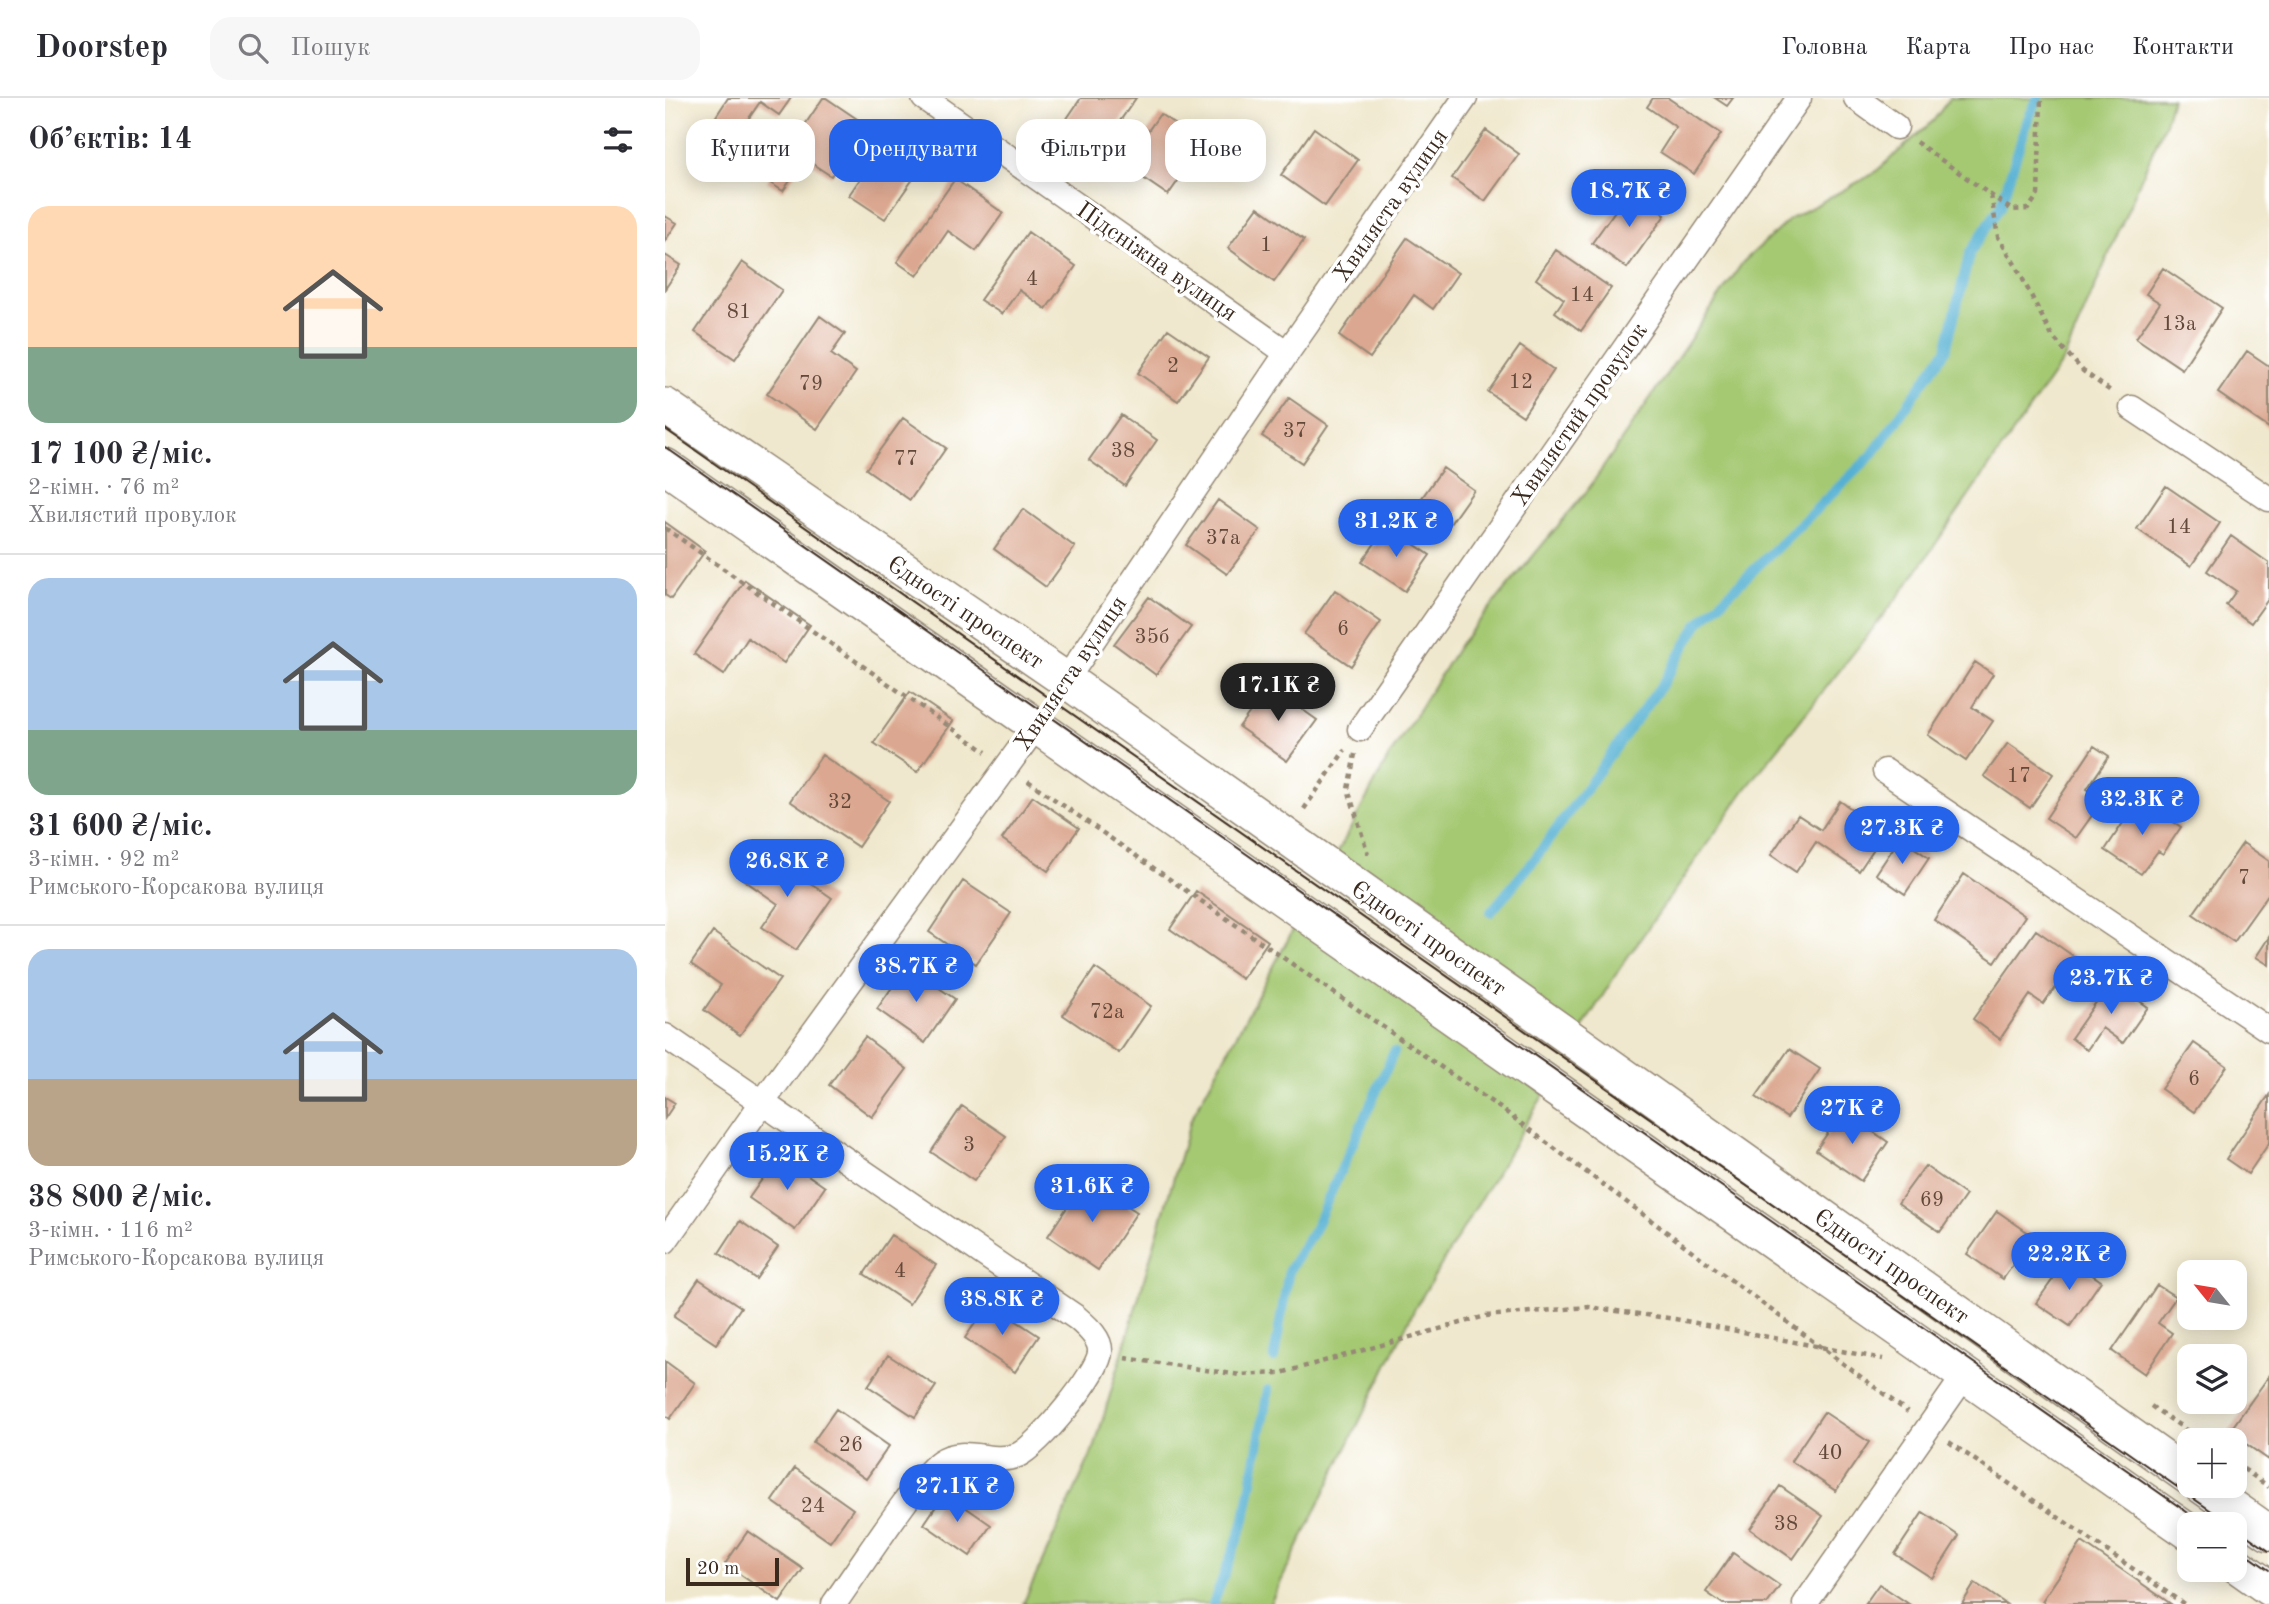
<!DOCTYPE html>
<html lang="uk">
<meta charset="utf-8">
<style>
:root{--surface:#fff;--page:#f7f7f7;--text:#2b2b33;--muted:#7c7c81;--line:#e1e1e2;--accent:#2563eb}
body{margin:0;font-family:"Old Standard TT",serif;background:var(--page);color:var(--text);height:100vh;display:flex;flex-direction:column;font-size:26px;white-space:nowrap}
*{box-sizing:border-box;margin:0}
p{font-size:23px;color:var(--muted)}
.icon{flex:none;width:38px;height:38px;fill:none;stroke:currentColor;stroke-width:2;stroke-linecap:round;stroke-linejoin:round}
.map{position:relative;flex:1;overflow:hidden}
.drawer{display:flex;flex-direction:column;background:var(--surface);width:665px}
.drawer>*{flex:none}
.banner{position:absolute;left:21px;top:21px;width:665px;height:63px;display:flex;gap:14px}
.needle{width:46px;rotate:300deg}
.controls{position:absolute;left:1512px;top:1162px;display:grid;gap:14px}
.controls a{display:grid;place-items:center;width:70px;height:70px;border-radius:14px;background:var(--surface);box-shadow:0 4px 18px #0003;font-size:35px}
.scale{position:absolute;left:21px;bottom:18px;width:93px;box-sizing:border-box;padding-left:7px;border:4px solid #3b2a1e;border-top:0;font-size:19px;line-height:24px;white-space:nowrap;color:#3b2a1e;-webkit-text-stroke:5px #fff;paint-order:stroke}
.price{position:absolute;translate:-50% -60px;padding:0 16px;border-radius:24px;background:var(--accent);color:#fff;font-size:23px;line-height:46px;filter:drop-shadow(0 2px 4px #0008)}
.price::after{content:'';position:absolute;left:50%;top:42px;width:21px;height:16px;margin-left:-10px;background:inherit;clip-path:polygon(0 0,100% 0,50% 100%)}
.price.on{background:#222;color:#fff}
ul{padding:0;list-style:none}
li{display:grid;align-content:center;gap:14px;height:371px;padding:0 28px}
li+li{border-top:2px solid var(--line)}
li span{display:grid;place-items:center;height:217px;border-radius:21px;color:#555}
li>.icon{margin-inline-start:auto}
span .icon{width:126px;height:126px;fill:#fffc;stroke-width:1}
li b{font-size:30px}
h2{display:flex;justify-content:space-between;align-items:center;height:84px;padding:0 28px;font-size:30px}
.tag{padding:0 24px;border-radius:21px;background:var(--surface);box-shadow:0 4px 18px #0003;font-size:24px;line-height:63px}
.tag.on{background:var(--accent);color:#fff}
header{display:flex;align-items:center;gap:42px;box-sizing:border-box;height:98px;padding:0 35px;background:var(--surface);border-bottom:2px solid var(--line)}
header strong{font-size:33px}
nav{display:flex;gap:38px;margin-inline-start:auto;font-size:24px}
.search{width:490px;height:63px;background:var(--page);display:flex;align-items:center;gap:18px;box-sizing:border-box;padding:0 24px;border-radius:21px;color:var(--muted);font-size:26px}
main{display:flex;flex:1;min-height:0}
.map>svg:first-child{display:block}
.green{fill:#a5c973;stroke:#707a48;stroke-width:2}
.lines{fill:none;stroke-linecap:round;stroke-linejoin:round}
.stream{stroke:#55b0d3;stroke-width:10}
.building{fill:#dba790}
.minor-casing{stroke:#968976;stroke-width:27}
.secondary-casing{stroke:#968976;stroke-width:38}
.path{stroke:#968976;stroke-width:4.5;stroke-dasharray:5 5;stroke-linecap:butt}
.minor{stroke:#fff;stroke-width:24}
.secondary{stroke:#fff;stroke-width:35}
.tram{stroke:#3b2a1e;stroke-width:2}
.labels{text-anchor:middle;stroke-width:7;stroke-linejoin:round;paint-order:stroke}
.number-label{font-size:21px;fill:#63493a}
.street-label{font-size:24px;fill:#3b2a1e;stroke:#fff}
</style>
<header>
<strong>Doorstep</strong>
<div class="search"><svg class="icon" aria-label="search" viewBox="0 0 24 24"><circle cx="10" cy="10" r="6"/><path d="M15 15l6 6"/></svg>Пошук</div>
<nav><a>Головна</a><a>Карта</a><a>Про нас</a><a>Контакти</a></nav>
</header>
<main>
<section class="drawer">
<h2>Об’єктів: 14<svg class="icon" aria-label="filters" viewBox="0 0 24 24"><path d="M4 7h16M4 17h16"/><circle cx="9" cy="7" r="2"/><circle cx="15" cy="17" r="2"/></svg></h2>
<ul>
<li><span style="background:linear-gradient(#ffd9b3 65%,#7fa58c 0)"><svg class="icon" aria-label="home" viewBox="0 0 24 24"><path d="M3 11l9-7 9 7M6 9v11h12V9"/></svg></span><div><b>17 100 ₴/міс.</b><p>2-кімн. · 76 m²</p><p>Хвилястий провулок</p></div></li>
<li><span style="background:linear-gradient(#a9c7e8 70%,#7fa58c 0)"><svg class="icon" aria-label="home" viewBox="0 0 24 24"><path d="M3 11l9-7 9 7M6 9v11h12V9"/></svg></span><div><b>31 600 ₴/міс.</b><p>3-кімн. · 92 m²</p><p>Римського-Корсакова вулиця</p></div></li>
<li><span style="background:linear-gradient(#a9c7e8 60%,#b9a48a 0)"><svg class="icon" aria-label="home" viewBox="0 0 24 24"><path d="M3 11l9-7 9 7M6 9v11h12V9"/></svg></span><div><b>38 800 ₴/міс.</b><p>3-кімн. · 116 m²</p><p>Римського-Корсакова вулиця</p></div></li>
</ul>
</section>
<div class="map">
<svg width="1604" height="1506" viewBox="0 0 1604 1506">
<rect width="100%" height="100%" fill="#fff"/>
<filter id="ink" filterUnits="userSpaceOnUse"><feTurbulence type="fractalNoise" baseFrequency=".0143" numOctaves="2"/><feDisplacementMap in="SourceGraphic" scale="14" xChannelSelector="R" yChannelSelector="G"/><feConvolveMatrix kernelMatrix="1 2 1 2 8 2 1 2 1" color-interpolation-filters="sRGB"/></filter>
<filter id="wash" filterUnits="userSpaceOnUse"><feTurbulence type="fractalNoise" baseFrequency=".00686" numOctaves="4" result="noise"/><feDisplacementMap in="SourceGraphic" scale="28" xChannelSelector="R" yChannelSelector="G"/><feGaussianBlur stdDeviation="1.57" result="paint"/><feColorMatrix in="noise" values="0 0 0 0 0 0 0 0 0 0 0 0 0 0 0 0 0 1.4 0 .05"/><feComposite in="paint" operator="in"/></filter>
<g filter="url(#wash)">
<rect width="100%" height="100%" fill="#f0e8ce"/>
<path class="green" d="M1285,0h222l-7,25 -101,236 -159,229 -160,202 -125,178 -42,67 -246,-172 55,-103 73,-116 127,-153 156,-229 47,-43 83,-45 60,-53z
M633,823l246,173 -130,216 -144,294h-247l72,-158 96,-327z"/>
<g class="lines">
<path class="stream" d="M826,814l43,-52 129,-177 35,-59 174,-169 74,-105 24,-98 30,-45 28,-88 10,-21
M609,1260l15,-88 25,-40 80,-178
M548,1506l32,-85 23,-129"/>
</g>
<g id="blocks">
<path class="building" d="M63,0h63l-12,17 -19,-13 -24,35 -23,-16z
M158,0h3l40,27 -35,51 -26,-17 -22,32 -16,-10z
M416,0h55l-35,50 -37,-25z
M988,0h15l53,36 -27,40 -34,-22 16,-25 -29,-20z
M1050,0h18l-6,8z
M495,16l44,30 -36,51 -44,-30z
M649,30l44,32 -33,46 -44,-31z
M821,32l33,24 -34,47 -33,-23z
M224,39l36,25 -40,57 -36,-24z
M290,81l48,34 -27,38 -28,-20 -31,45 -20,-14z
M965,92l35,25 -38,53 -35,-25z
M593,109l46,33 -30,42 -46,-34z
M0,118l12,7 -12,18z
M363,134l48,34 -30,43 -27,-19 -17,24 -22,-14z
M742,140l51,35 -25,36 -19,-14 -44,63 -31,-22z
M891,152l55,38 -30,43 -26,-19 9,-13 -28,-20z
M0,157l16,10 -16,24z
M77,164l40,28 -47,69 -40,-27z
M1498,170l59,40 -40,61 -46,-31 24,-35 -14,-9z
M155,218l25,18 -14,20 25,18 -39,57 -50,-35z
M503,231l41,28 -31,44 -40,-28z
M855,248l34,24 -31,46 -35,-24z
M1582,253l22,15v62l-51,-35z
M624,300l39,27 -26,38 -40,-27z
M456,317l36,25 -32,46 -36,-26z
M238,320l43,30 -36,52 -44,-31z
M778,370l31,22 -29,41 -31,-22z
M1501,388l54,37 -29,43 -54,-37z
M553,402l42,30 -33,44 -41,-29z
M358,411l52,38 -29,40 -52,-38z
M0,424l40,29 -34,48 -6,-4z
M722,428l43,29 -25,36 -43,-29z
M1566,438l38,27v35l-18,25 -25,-18 10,-14 -29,-20z
M80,482l65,45 -26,38 -36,-25 -24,37 -30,-21z
M670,492l46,32 -30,44 -47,-32z
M484,499l42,30 -35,48 -42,-31z
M1310,564l18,12 -21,33 21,14 -27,40 -38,-26z
M604,588l48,34 -30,41 -48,-34z
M245,594l43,29 -36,51 -43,-29z
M1343,645l45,31 -23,34 -46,-32z
M1429,648l15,10 -22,33 16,11 -27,38 -30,-20z
M157,657l67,46 -31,46 -68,-46z
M368,698l46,32 -31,43 -46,-32z
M1474,701l42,28 -18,27 -5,-3 -17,23 -36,-24z
M1175,703l45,31 -26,39 -43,-29 -20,30 -25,-17 27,-40 23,15z
M1235,740l29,20 -24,36 -29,-20z
M1578,745l26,18v32l-35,49 -41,-28z
M96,751l71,49 -36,52 -34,-23 16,-23 -37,-26z
M1299,776l61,42 -30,46 -61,-42z
M298,783l48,32 -35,51 -47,-32z
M531,793l72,50 -26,38 -72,-50z
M1371,832l40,28 -33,46 -13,-9 -30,44 -27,-20z
M48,834l67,47 -40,56 -36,-25 17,-25 -30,-21z
M1604,839v28l-13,-8z
M242,868l48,33 -30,44 -48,-34z
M430,870l56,38 -32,47 -56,-38z
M1446,883l37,26 -25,36 -21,-15 -15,22 -16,-12z
M200,939l42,32 -35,48 -43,-32z
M1529,945l33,23 -33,46 -33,-23z
M1124,951l31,20 -33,49 -31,-21z
M1604,997v48l-21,31 -22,-15z
M0,999l10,6 -10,15z
M297,1008l44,30 -32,45 -43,-29z
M1178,1013l45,31 -27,39 -45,-31z
M114,1057l46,32 -30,43 -46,-32z
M1260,1068l41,29 -26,37 -42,-29z
M421,1081l51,33 -39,58 -50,-34z
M1332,1113l36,25 -30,43 -36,-25z
M75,1123l38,26 -22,32 -37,-26z
M226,1137l45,30 -27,39 -45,-30z
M1403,1160l33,23 -31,45 -34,-23z
M34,1181l42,28 -25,37 -42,-28z
M1492,1187l19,12 -18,26 14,10 -27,41 -33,-23z
M324,1205l50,33 -24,36 -50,-34z
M223,1257l48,31 -21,31 -47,-31z
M0,1263l30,22 -25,36 -5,-4z
M1604,1278v84l-40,-28z
M171,1311l53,37 -23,33 -53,-37z
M1159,1314l45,30 -33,49 -45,-30z
M130,1370l58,41 -23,33 -58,-41z
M1115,1388l43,30 -30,43 -43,-30z
M280,1395l46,32 -21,31 -46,-32z
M1258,1414l36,24 -27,42 -37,-24z
M83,1433l55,38 -23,33 -55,-38z
M1417,1444l89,62h-124l-5,-3z
M1068,1455l47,33 -13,18h-44l-17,-12z
M1310,1485l31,21h-44z
M1214,1486l30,20h-44z"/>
</g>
</g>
<g filter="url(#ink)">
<use href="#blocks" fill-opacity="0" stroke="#968976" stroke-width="2"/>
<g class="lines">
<g class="minor-casing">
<path id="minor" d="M259,0l363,255
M1191,0l40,29
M1467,310l137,91
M401,582l221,-327 178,-255
M695,631l439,-631
M1220,673l384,259
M0,938l412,282c9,8 24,20 23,34 -1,21 -63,95 -82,103 -25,11 -54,-10 -78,7 -11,8 -21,22 -29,32 -27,36 -51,73 -77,110
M0,1143l97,-138 275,-378
M1140,1506l160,-229"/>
</g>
<g class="secondary-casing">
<path id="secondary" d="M0,308l401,274 1123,797
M0,368l1524,1066
M1537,1388l67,47
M1570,1466l34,24"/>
</g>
<path class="path" d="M1251,44l96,68 16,-1 10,-14 3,-97
M1326,97l7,42 18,29 36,70 31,35 29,21
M0,430l321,224
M690,656l-7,35 20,65
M363,683l475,329 405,302
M639,711l41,-59
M460,1260l115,17 41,-2 205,-57 102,-9 87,12 208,40
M1486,1308l50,34
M1284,1344l235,162
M1570,1365l34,24"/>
<use href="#minor" class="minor"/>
<use href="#secondary" class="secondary"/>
<path class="tram" d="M0,331l1565,1095
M0,349l1539,1077
M1570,1429l34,24
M1570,1448l34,24"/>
</g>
</g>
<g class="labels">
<g class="number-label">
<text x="601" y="153">1</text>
<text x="367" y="187">4</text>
<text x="917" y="203">14</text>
<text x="74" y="220">81</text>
<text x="1514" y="232">13а</text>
<text x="508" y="274">2</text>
<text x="856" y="290">12</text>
<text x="146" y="292">79</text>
<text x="630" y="339">37</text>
<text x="458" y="359">38</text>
<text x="241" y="367">77</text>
<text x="1514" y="435">14</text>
<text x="558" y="446">37а</text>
<text x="678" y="537">6</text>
<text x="487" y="545">35б</text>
<text x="1354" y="684">17</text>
<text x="175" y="710">32</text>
<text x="1579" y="786">7</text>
<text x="442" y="920">72а</text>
<text x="1529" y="987">6</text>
<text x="304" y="1053">3</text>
<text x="1267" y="1108">69</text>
<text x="235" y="1179">4</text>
<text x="186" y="1353">26</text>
<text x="1165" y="1361">40</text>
<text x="148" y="1414">24</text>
<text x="1121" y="1432">38</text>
</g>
<g class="street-label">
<text transform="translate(725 107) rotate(-55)" y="8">Хвиляста вулиця</text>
<text transform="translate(492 163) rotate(35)" y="8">Підсніжна вулиця</text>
<text transform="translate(914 316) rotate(-55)" y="8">Хвилястий провулок</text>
<text transform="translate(301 514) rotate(34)" y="8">Єдності проспект</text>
<text transform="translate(405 575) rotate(-56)" y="8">Хвиляста вулиця</text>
<text transform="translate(764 840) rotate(35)" y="8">Єдності проспект</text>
<text transform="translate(1227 1168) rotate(35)" y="8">Єдності проспект</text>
</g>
</g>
</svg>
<div class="controls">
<a><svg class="needle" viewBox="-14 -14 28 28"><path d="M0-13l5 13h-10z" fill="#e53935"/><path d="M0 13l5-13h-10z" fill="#7c7c81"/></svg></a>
<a><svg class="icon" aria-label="layers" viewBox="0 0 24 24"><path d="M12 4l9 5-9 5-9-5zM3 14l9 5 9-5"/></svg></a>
<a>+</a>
<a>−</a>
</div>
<div class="scale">20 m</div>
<b class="price" style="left:964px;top:131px">18.7K ₴</b>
<b class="price" style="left:731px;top:461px">31.2K ₴</b>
<b class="price on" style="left:613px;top:625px">17.1K ₴</b>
<b class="price" style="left:1477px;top:739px">32.3K ₴</b>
<b class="price" style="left:1237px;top:768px">27.3K ₴</b>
<b class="price" style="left:122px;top:801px">26.8K ₴</b>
<b class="price" style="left:251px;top:906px">38.7K ₴</b>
<b class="price" style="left:1446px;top:918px">23.7K ₴</b>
<b class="price" style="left:1187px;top:1048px">27K ₴</b>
<b class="price" style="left:122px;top:1094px">15.2K ₴</b>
<b class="price" style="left:427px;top:1126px">31.6K ₴</b>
<b class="price" style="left:1404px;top:1194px">22.2K ₴</b>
<b class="price" style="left:337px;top:1239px">38.8K ₴</b>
<b class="price" style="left:292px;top:1426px">27.1K ₴</b>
<div class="banner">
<a class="tag">Купити</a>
<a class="tag on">Орендувати</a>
<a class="tag">Фільтри</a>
<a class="tag">Нове</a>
</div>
</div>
</main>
